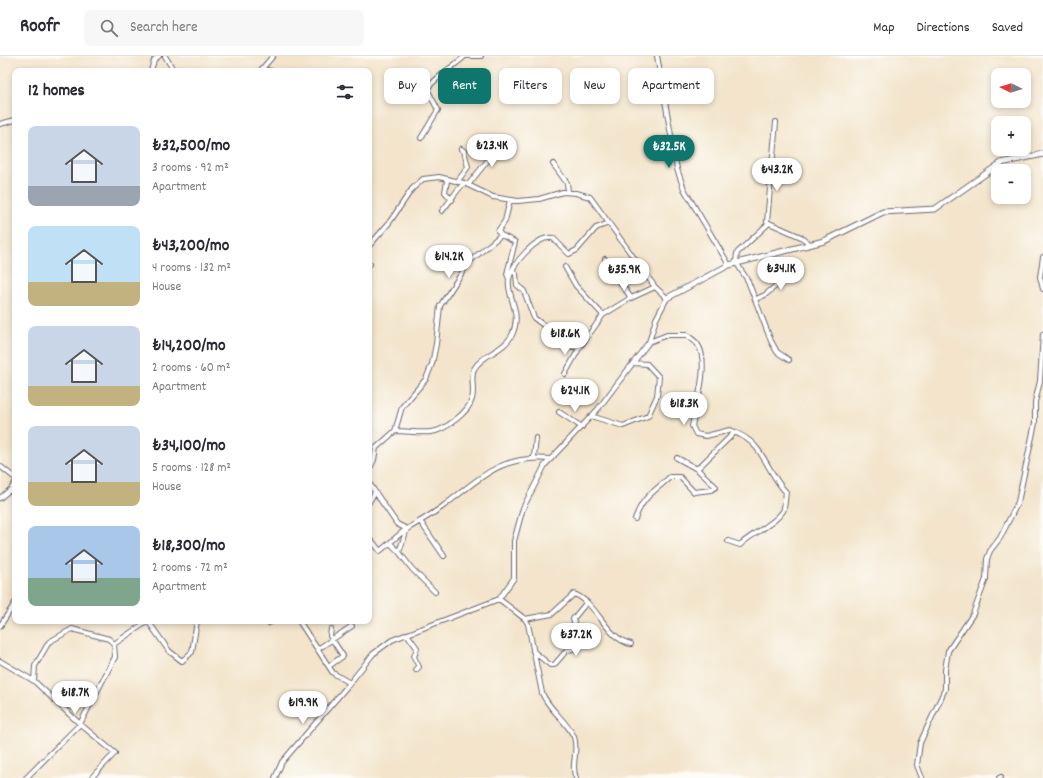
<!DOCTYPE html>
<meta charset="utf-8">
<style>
:root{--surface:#fff;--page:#f7f7f7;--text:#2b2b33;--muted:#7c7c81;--line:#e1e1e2;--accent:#0f766e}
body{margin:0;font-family:Dekko,sans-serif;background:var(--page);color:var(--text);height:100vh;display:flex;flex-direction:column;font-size:15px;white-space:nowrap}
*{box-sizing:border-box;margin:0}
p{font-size:13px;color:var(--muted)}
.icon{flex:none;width:22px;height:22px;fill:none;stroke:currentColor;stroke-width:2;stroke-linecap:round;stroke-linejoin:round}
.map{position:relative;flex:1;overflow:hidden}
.panel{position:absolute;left:12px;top:12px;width:360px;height:556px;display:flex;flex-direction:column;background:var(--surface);border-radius:8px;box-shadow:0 2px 6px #0003}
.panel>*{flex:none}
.guide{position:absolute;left:384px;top:12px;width:380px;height:36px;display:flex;gap:8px}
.needle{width:26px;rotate:275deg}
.controls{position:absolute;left:991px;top:12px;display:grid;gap:8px}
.controls a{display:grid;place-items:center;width:40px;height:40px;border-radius:8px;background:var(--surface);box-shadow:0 2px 6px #0003;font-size:20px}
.price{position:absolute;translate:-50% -34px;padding:0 9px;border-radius:14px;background:#fff;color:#222;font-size:13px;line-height:26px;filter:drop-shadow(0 1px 2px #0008)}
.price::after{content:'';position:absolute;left:50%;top:24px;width:12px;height:9px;margin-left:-6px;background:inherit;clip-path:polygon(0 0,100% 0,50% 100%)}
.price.active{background:var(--accent);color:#fff}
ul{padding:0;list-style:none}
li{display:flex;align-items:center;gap:12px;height:100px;padding:0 16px}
li span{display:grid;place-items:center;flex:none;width:112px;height:80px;border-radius:8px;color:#555}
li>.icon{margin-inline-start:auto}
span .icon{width:48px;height:48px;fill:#fffc;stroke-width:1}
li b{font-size:17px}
h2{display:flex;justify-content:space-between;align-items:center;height:48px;padding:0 16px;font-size:17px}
.pill{padding:0 14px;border-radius:8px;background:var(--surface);box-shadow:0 2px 6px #0003;font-size:14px;line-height:36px}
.pill.active{background:var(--accent);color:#fff}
header{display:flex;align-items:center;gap:24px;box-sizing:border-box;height:56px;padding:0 20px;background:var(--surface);border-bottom:1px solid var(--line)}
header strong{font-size:19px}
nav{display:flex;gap:22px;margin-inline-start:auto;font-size:14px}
.search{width:280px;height:36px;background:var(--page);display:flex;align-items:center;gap:10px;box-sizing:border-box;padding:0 14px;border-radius:8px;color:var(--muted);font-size:15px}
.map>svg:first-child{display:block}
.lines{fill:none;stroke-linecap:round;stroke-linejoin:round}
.minor-casing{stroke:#6b666d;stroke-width:6}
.tertiary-casing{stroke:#6b666d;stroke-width:7}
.minor{stroke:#fff;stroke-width:4}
.tertiary{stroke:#fff;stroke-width:5}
</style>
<header>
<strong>Roofr</strong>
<div class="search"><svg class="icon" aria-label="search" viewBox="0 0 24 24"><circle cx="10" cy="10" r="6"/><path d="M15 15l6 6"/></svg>Search here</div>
<nav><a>Map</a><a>Directions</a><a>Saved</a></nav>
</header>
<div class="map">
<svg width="1043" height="722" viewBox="0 0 1043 722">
<rect width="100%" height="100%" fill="#fdfcf7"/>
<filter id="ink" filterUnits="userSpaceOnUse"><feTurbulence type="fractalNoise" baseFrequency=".025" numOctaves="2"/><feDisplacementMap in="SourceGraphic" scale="8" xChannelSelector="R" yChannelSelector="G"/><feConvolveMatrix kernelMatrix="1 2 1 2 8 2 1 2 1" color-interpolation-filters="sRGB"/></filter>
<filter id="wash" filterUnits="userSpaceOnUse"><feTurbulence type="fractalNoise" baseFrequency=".012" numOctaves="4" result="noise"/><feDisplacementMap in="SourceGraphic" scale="16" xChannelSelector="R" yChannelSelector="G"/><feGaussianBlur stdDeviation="0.9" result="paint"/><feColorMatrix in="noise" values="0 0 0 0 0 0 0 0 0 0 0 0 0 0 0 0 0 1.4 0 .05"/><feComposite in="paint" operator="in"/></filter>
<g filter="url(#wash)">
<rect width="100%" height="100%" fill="#f3e4cb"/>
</g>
<g filter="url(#ink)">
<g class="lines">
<g class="minor-casing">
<path id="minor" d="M165,0l9,15
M657,0l20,113 7,20 45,76
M263,13l8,2
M151,15l3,-11 5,-4
M260,15l13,-15
M776,66l-9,100 34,15 9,7
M0,68l15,-4
M421,82l17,-28 -11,-21c11,-14 25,-21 38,-33h16
M553,108l14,19 1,9
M447,125l-2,11 7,8
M457,126l11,-15 -4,-16 -3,-2
M468,129l24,-30 1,-2 -3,-3
M442,155c8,-9 13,-19 22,-28
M768,168l-31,29 -1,9 12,19 23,60 6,11 12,8
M1043,201l-3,20 3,12
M605,203l26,39
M369,207l1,1
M565,211l11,19 27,29
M513,215l3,3 1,11 7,6 10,27 38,29h8l23,-32 26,-16 26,-12
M509,223l-2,-5 8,-32 -14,-7 -3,-4 7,-10 5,-21
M756,243l9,-4 32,-27
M649,286l18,-7h20c3,3 9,6 11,10 12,18 -2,61 -6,81l4,8 10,2 24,-6c6,3 12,5 17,9 17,11 24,39 39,53 -1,6 -1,15 -3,19 -8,13 -32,23 -43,34l-12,-4
M565,318l15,-27
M559,356l23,15
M591,360l32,10 25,-10 9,-20 2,-19 -12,-13 -14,-1
M395,375c12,0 24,2 36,1 13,-1 38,-20 41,-33 3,-9 -2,-21 2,-30 8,-15 30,-18 38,-34 11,-23 -6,-39 -3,-56 3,-15 28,-44 44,-41l16,16 8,-4 19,-22 13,-5
M534,401l2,-19
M677,402l20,11 38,-37
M0,410l15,12
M369,414l5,-10 2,-12 19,-17 7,-24 24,-28 6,-15 4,-20 4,-38 29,-44 32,-27
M369,427l28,41 10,5c12,-7 24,-14 35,-22 37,-27 57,-53 109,-48
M11,433l4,7
M0,442l11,-9 4,-6
M369,446l6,-10
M635,463c8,-23 18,-26 35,-42h10l14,15 17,-2 5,-3 -19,-18
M420,465l24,35
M407,473l-8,23 13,17 23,23
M369,484l4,2 7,9 26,-22
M390,487l9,9
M499,543l26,20 3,5 14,69c7,17 25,28 32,44 5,14 -4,28 2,41
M525,563l27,-5 22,-20c24,9 31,44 57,50
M148,565l21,30 13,10 10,-9 5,-31
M299,565l34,52 17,10 23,-29 19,-14 107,-41 15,-21v-37l9,-33 22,-43 53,-56 51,-67 7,-23 11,-21 -12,-11 -65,-90 -14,-4 -13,-1 -24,7 -21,2 -25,-4 -29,-14 -25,-6 -16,2 -11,10 -23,34 -20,23
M269,567l3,-2
M0,570l15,-23
M407,578l10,14 -3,9 5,10 -3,3
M318,593l34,-23
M533,595l17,14h4l13,-15c6,0 9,-2 13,-7l-7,-24 14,-17
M0,605l34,20 1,-15 14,-24 23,-13 37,10 5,5 34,-23
M329,610l14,-10 -13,-20 1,-7
M34,625l46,43 35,29 -24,25
M26,722l54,-54 35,-67 -1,-13
M275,722l7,-16 68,-79
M922,722l-5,-13 3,-22 25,-54v-19l3,-19 25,-37 13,-35 1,-20 3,-8 10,-13 18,-36 17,-79v-21l5,-21 3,-47
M999,722l2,-1"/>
</g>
<g class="tertiary-casing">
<path id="tertiary" d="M667,242l62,-33 95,-24 59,-29 52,-3 66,-46 42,-9"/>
</g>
<use href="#minor" class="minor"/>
<use href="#tertiary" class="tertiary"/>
</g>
</g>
</svg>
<div class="controls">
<a><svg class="needle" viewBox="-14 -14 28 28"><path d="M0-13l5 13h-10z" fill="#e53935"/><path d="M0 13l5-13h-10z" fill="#7c7c81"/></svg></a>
<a>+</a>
<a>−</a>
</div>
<b class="price" style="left:492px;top:112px">₺23.4K</b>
<b class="price active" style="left:669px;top:113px">₺32.5K</b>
<b class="price" style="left:777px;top:136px">₺43.2K</b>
<b class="price" style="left:449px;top:223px">₺14.2K</b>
<b class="price" style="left:781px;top:235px">₺34.1K</b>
<b class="price" style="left:624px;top:236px">₺35.9K</b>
<b class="price" style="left:565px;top:300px">₺18.6K</b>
<b class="price" style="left:575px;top:357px">₺24.1K</b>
<b class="price" style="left:684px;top:370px">₺18.3K</b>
<b class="price" style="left:576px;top:601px">₺37.2K</b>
<b class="price" style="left:75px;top:659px">₺18.7K</b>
<b class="price" style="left:303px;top:669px">₺19.9K</b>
<div class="guide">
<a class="pill">Buy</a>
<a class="pill active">Rent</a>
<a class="pill">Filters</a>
<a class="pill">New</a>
<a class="pill">Apartment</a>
</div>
<section class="panel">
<h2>12 homes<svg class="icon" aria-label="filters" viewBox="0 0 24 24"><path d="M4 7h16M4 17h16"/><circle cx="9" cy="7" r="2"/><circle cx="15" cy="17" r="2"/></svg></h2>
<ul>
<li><span style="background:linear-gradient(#c9d6e8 75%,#9aa5b1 0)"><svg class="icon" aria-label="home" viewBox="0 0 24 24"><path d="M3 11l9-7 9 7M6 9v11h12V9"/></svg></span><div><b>₺32,500/mo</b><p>3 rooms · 92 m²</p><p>Apartment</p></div></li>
<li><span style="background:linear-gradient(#bfe0f5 70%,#c2b280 0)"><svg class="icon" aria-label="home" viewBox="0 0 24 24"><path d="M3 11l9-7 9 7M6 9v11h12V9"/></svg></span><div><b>₺43,200/mo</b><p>4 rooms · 132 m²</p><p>House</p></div></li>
<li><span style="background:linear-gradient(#c9d6e8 75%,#c2b280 0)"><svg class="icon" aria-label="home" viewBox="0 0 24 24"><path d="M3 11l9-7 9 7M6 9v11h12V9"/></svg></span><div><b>₺14,200/mo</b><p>2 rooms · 60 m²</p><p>Apartment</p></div></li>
<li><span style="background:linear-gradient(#c9d6e8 70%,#c2b280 0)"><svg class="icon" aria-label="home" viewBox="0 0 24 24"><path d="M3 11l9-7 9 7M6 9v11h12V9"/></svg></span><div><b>₺34,100/mo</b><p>5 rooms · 128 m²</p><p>House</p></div></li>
<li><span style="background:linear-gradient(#a9c7e8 65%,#7fa58c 0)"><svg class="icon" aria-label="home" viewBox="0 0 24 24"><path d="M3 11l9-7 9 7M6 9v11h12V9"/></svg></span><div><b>₺18,300/mo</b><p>2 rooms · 72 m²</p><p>Apartment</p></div></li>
</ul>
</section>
</div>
